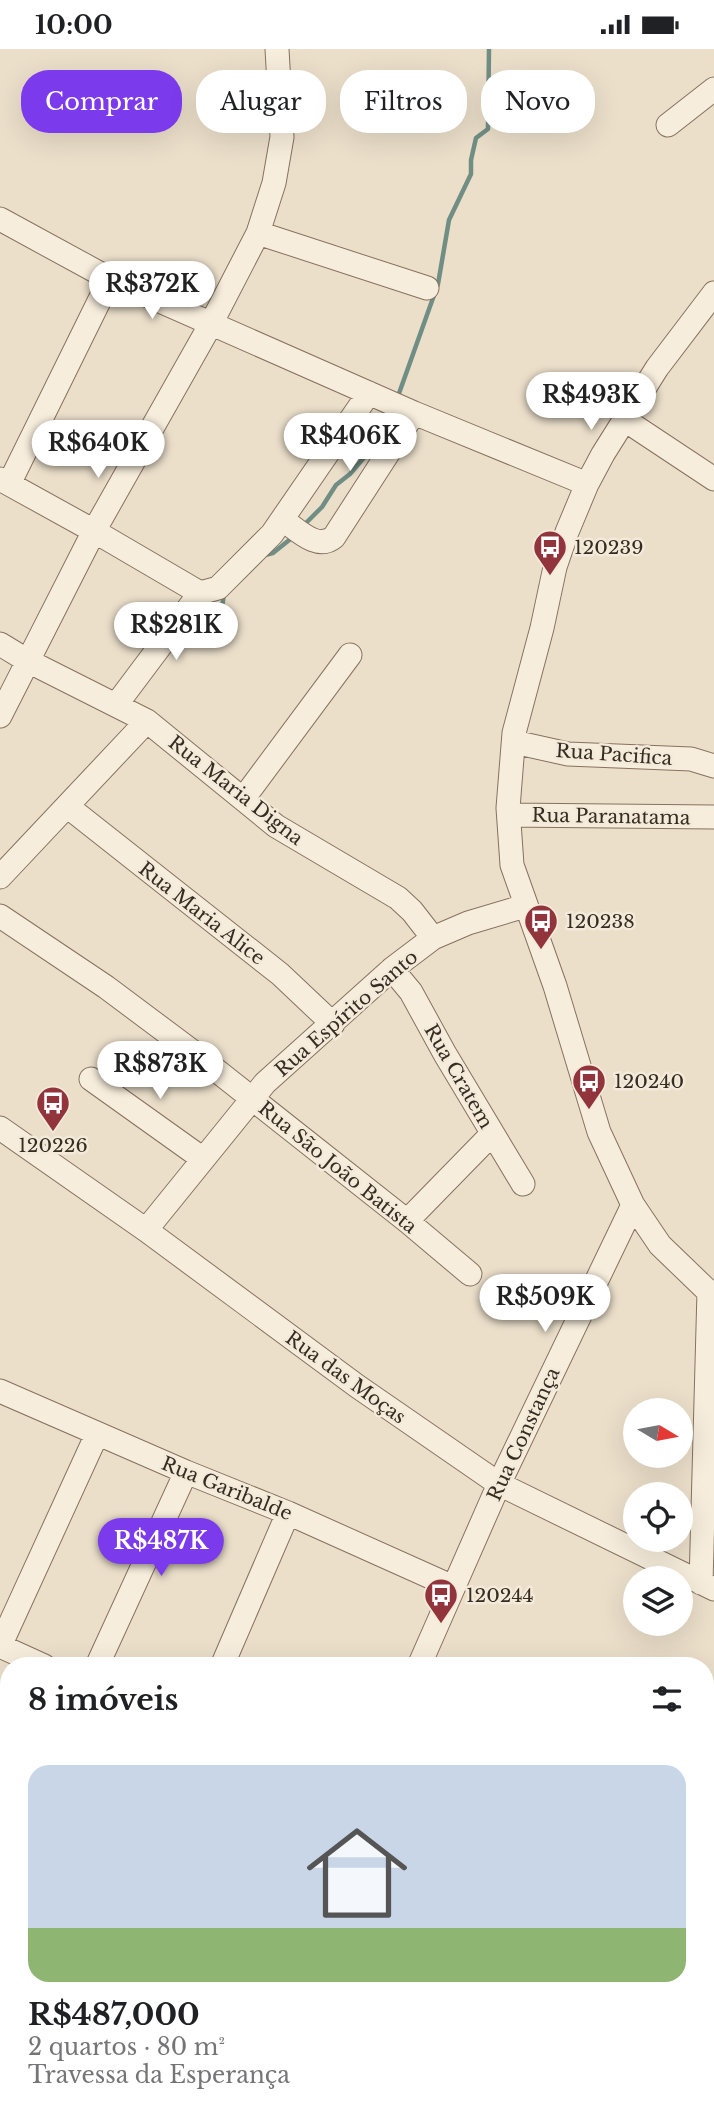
<!DOCTYPE html>
<html lang="pt">
<meta charset="utf-8">
<style>
:root{--surface:#fff;--page:#f2f2f2;--text:#202124;--muted:#757577;--line:#e0e0e0;--accent:#7c3aed}
body{margin:0;font-family:"Libre Baskerville",serif;background:var(--page);color:var(--text);height:100vh;display:flex;flex-direction:column;font-size:26px;white-space:nowrap}
*{box-sizing:border-box;margin:0}
p{font-size:23px;color:var(--muted)}
.icon{flex:none;width:38px;height:38px;fill:none;stroke:currentColor;stroke-width:2;stroke-linecap:round;stroke-linejoin:round}
.map{position:relative;flex:1;overflow:hidden}
.panel{position:absolute;left:0px;top:1608px;width:714px;height:471px;display:flex;flex-direction:column;background:var(--surface);border-radius:28px 28px 0 0;box-shadow:0 7px 28px #0002}
.panel>*{flex:none}
.guide{position:absolute;left:21px;top:21px;width:672px;height:63px;display:flex;gap:14px}
.needle{width:46px;rotate:100deg}
.buttons{position:absolute;left:623px;top:1349px;display:grid;gap:14px}
.buttons a{display:grid;place-items:center;width:70px;height:70px;border-radius:50%;background:var(--surface);box-shadow:0 7px 28px #0002;font-size:35px}
.price{position:absolute;translate:-50% -60px;padding:0 16px;border-radius:24px;background:#fff;color:#222;font-size:23px;line-height:46px;filter:drop-shadow(0 2px 4px #0008)}
.price::after{content:'';position:absolute;left:50%;top:42px;width:21px;height:16px;margin-left:-10px;background:inherit;clip-path:polygon(0 0,100% 0,50% 100%)}
.price.selected{background:var(--accent);color:#fff}
ul{padding:0;list-style:none}
li{display:grid;align-content:center;gap:14px;height:371px;padding:0 28px}
li+li{border-top:2px solid var(--line)}
li span{display:grid;place-items:center;height:217px;border-radius:21px;color:#555}
li>.icon{margin-inline-start:auto}
span .icon{width:126px;height:126px;fill:#fffc;stroke-width:1}
li b{font-size:30px}
h2{display:flex;justify-content:space-between;align-items:center;height:84px;padding:0 28px;font-size:30px}
.tag{padding:0 24px;border-radius:28px;background:var(--surface);box-shadow:0 7px 28px #0002;font-size:24px;line-height:63px}
.tag.selected{background:var(--accent);color:#fff}
.status{display:flex;justify-content:space-between;align-items:center;height:49px;padding:0 35px;background:var(--surface);direction:ltr}
.status svg{height:19px;fill:currentColor}
.map>svg:first-child{display:block}
.green{fill:#c7c99e}
.lines{fill:none;stroke-linecap:round;stroke-linejoin:round}
.stream{stroke:#718e85;stroke-width:4.5}
.minor-casing{stroke:#87715f;stroke-width:25}
.minor{stroke:#f7eddc;stroke-width:23}
.labels{text-anchor:middle;stroke-width:5;stroke-linejoin:round;paint-order:stroke}
.poi-label{font-size:19px;fill:#382b22;stroke:#f3ead9;text-anchor:start}
.street-label{font-size:19px;fill:#382b22;stroke:#f3ead9}
</style>
<div class="status"><b>10:00</b><svg viewBox="0 0 49 12"><path d="M0 12V9h3v3zM5 12V6h3v6zM10 12V3h3v9zM15 12V0h3v12zM26 1h20v11H26zM47 4h2v5h-2z"/></svg></div>
<div class="map">
<svg width="714" height="2078" viewBox="0 0 714 2078">
<rect width="100%" height="100%" fill="#ebdfca"/>
<path class="green" d="M273,2070h209l17,8h-209z"/>
<g class="lines">
<path class="stream" d="M397,350l41,-115 11,-64 22,-46v-14l5,-22 12,-9 1,-80
M303,477l19,-19 14,-22 14,-11 23,-27 3,-16 14,-22
M265,506l8,-2 20,-16
M222,558l2,-13"/>
<g class="minor-casing">
<path id="minor" d="M668,76l46,-36
M0,170l110,60 304,134 173,71
M258,184l169,55
M714,244l-57,75 -54,86 -16,30 -20,48 -12,35 -13,61 -28,105 -6,75 4,57 43,121 44,146 34,73 27,40 54,52
M625,371l89,59
M0,430l94,52 106,62
M9,435l101,-205
M283,471c15,10 34,31 51,17l80,-124
M200,544l18,-5 54,-54 97,-141
M0,595l28,17 119,60 129,105 122,72 14,13 21,27
M116,656l84,-112
M0,667l94,-185 118,-209 46,-89 16,-50 8,-46 -5,-88
M514,693l54,12 123,5 23,7
M243,750l107,-144
M67,757l213,168 53,50
M509,766l205,2
M0,828l147,-156
M0,867l106,71 91,68 210,166 63,53
M392,920l19,23 34,62 78,130
M91,1030l112,80
M0,1079l146,102 211,156 142,98 215,105
M407,1172l85,-87
M146,1181l119,-147 127,-114 41,-31 35,-15 57,-17
M0,1342l186,81 102,41 165,74
M701,1534l8,-292
M44,1617l-44,-20 97,-212
M97,1617l89,-194
M222,1617l66,-153
M419,1617l80,-182 134,-279
M0,1690l9,-20
M0,1765l9,4
M0,1825l9,-18
M705,1914l9,-20
M0,1971l9,4
M238,2070l18,8
M570,2070l17,8
M17,2078l3,-8
M635,2078l3,-8"/>
</g>
<use href="#minor" class="minor"/>
</g>
<defs>
<g id="bus-pin" transform="scale(1.75)"><path d="M0 17L-7.5 6A9.5 9.5 0 1 1 7.5 6Z" fill="#91343c" stroke="#f3ead9"/><path d="M-5-6H5V4H4V6H2V4H-2V6H-4V4H-5ZM-3.5-4V0h7V-4ZM-3.5 1.2v1.5H-2V1.2ZM2 1.2v1.5H3.5V1.2Z" fill="#fff"/></g>
</defs>
<g fill-rule="evenodd">
<use href="#bus-pin" x="550" y="498"/>
<use href="#bus-pin" x="541" y="872"/>
<use href="#bus-pin" x="589" y="1032"/>
<use href="#bus-pin" x="53" y="1054"/>
<use href="#bus-pin" x="441" y="1546"/>
</g>
<g class="labels">
<g class="poi-label">
<text x="574" y="505">120239</text>
<text x="566" y="879">120238</text>
<text x="614" y="1039">120240</text>
<text x="53" y="1103" text-anchor="middle">120226</text>
<text x="466" y="1553">120244</text>
</g>
<g class="street-label">
<text transform="translate(614 705) rotate(4)" y="7">Rua Pacifica</text>
<text transform="translate(236 741) rotate(38)" y="7">Rua Maria Digna</text>
<text transform="translate(611 767) rotate(1)" y="7">Rua Paranatama</text>
<text transform="translate(202 864) rotate(38)" y="7">Rua Maria Alice</text>
<text transform="translate(346 964) rotate(-41)" y="7">Rua Espírito Santo</text>
<text transform="translate(459 1027) rotate(60)" y="7">Rua Cratem</text>
<text transform="translate(338 1118) rotate(39)" y="7">Rua São João Batista</text>
<text transform="translate(346 1328) rotate(36)" y="7">Rua das Moças</text>
<text transform="translate(523 1385) rotate(-65)" y="7">Rua Constança</text>
<text transform="translate(227 1439) rotate(22)" y="7">Rua Garibalde</text>
</g>
</g>
</svg>
<div class="buttons">
<a><svg class="needle" viewBox="-14 -14 28 28"><path d="M0-13l5 13h-10z" fill="#e53935"/><path d="M0 13l5-13h-10z" fill="#757577"/></svg></a>
<a><svg class="icon" aria-label="locate" viewBox="0 0 24 24"><circle cx="12" cy="12" r="6"/><path d="M12 2v4M12 18v4M2 12h4M18 12h4"/></svg></a>
<a><svg class="icon" aria-label="layers" viewBox="0 0 24 24"><path d="M12 4l9 5-9 5-9-5zM3 14l9 5 9-5"/></svg></a>
</div>
<b class="price" style="left:152px;top:272px">R$372K</b>
<b class="price" style="left:591px;top:383px">R$493K</b>
<b class="price" style="left:350px;top:424px">R$406K</b>
<b class="price" style="left:98px;top:431px">R$640K</b>
<b class="price" style="left:176px;top:613px">R$281K</b>
<b class="price" style="left:160px;top:1052px">R$873K</b>
<b class="price" style="left:545px;top:1285px">R$509K</b>
<b class="price selected" style="left:161px;top:1529px">R$487K</b>
<div class="guide">
<a class="tag selected">Comprar</a>
<a class="tag">Alugar</a>
<a class="tag">Filtros</a>
<a class="tag">Novo</a>
</div>
<section class="panel">
<h2>8 imóveis<svg class="icon" aria-label="filters" viewBox="0 0 24 24"><path d="M4 7h16M4 17h16"/><circle cx="9" cy="7" r="2"/><circle cx="15" cy="17" r="2"/></svg></h2>
<ul>
<li><span style="background:linear-gradient(#c9d6e8 75%,#8fb573 0)"><svg class="icon" aria-label="home" viewBox="0 0 24 24"><path d="M3 11l9-7 9 7M6 9v11h12V9"/></svg></span><div><b>R$487,000</b><p>2 quartos · 80 m²</p><p>Travessa da Esperança</p></div></li>
</ul>
</section>
</div>
